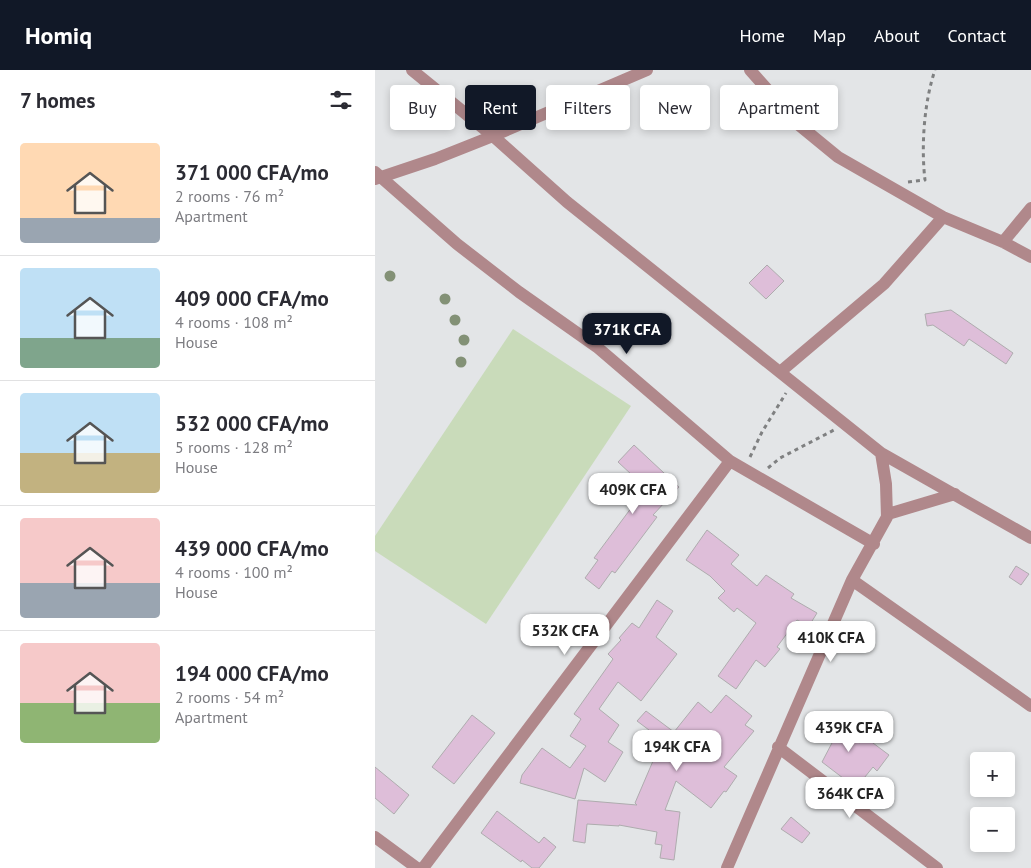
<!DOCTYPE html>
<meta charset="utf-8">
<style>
:root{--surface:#fff;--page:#f7f7f7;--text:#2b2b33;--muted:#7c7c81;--line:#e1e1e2;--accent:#111827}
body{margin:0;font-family:"PT Sans",sans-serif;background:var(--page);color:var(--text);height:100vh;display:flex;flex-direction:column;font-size:19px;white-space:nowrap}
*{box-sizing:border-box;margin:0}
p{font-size:16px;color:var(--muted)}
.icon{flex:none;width:28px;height:28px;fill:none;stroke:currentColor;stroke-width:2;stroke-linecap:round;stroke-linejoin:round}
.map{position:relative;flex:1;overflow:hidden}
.details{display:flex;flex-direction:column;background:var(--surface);width:375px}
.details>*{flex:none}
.top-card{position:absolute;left:15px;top:15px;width:475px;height:45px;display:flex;gap:10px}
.buttons{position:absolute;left:595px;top:682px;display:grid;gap:10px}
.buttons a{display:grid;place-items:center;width:45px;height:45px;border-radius:5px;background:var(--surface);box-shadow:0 2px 8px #0003;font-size:25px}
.price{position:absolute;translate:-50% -42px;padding:0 11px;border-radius:10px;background:#fff;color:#222;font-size:16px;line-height:32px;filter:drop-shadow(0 1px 2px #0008)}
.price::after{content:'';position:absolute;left:50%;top:30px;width:15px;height:11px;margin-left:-8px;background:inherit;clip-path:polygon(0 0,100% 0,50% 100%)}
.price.selected{background:var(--accent);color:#fff}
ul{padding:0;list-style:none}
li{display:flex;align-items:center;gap:15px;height:125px;padding:0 20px}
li+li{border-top:1px solid var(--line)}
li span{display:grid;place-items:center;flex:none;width:140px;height:100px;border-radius:5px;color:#555}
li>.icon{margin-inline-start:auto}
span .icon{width:60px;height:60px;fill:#fffc;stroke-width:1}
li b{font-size:21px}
h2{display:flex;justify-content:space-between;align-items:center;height:60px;padding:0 20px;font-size:21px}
.tag{padding:0 18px;border-radius:5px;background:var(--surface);box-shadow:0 2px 8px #0003;font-size:18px;line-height:45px}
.tag.selected{background:var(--accent);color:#fff}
header{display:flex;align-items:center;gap:30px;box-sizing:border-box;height:70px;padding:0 25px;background:var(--accent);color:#fff}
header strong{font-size:24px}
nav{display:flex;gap:28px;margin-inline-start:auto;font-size:18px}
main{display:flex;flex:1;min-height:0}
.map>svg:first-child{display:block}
.green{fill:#c9dbba}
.building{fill:#debed9;stroke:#aeacae}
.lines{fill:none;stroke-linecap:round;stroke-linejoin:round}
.path{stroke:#7f8081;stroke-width:3;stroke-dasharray:4 4;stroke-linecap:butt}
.minor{stroke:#b0888b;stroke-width:12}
.tree{fill:#839176}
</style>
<header>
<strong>Homiq</strong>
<nav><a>Home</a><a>Map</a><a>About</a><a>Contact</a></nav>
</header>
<main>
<section class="details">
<h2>7 homes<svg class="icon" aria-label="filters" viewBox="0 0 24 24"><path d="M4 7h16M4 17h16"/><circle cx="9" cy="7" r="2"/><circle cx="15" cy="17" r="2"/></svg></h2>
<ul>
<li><span style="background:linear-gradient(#ffd9b3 75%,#9aa5b1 0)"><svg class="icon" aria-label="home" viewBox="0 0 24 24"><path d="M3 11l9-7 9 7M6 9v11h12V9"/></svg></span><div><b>371 000 CFA/mo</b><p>2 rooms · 76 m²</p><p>Apartment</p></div></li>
<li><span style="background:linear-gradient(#bfe0f5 70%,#7fa58c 0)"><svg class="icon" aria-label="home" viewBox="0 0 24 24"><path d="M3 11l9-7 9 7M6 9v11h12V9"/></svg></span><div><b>409 000 CFA/mo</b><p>4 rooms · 108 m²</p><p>House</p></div></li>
<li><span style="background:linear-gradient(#bfe0f5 60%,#c2b280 0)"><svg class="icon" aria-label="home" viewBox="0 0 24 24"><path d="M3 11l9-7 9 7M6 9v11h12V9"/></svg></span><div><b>532 000 CFA/mo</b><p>5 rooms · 128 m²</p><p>House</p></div></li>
<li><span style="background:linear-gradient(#f6c9c9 65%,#9aa5b1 0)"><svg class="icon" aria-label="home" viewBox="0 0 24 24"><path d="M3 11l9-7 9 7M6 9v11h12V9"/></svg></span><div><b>439 000 CFA/mo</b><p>4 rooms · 100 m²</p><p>House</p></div></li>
<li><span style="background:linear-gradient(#f6c9c9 60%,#8fb573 0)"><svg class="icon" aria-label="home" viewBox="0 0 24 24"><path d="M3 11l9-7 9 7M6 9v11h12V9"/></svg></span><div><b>194 000 CFA/mo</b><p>2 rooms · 54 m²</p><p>Apartment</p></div></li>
</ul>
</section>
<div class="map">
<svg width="656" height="798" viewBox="0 0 656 798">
<rect width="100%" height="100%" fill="#e3e5e7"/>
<path class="green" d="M138,259l118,77 -145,218 -111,-73v-15z"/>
<path class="building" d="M392,195l17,16 -18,18 -17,-16z
M576,240l62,43 -7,11 -37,-25 -5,7 -31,-21 -6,1 -2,-12z
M259,375l45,42 -26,28 4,2 -42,56 -3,-2 -13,18 -14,-11 13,-18 -4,-2 52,-70 -28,-26z
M332,460l32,25 -8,9 26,22 9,-11 28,19 -3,4 26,15 -8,13 -12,-6 -20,27 3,2 -15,18 -9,-7 -20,29 -18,-13 38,-53 -19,-15 -3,4 -16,-14 7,-7 -15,-15 -24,-16z
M641,496l13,8 -8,11 -12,-8z
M282,530l16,11 -17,26 21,17 -36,47 -23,-19 -19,27 20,16 -11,17 15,10 -18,30 -21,-14 -9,31 -55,-16 2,-8 20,-27 28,20 16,-22 -16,-10 11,-17 -7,-5 39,-55 -5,-5 13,-14 -2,-2 13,-15 7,5z
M351,625l26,21 -7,9 9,6 -30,36 13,9 -11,16 -2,-1 -13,17 -35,-27 -11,29 15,2 -6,48 -14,-2 2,-13 -7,-1 2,-12 -38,-7v1l-32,-2 -2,19 -12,-2 5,-41 59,5 -2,-2 24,-56 -15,-11 5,-6 -12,-9 9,-10 28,21 24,-30 13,11z
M443,643l42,30 5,-6 24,18 -12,16 -4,-4 -17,21 -34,-26 11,-21 -23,-17z
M97,645l23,18 -41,51 -22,-17z
M0,697l34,28 -15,19 -19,-16z
M122,741l42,32 5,-6 12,10 -17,21h-7l-10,-8 -1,2 -40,-29z
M416,747l19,16 -8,10 -21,-14z"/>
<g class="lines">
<path class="path" d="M533,112l17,-2c-4,-33 -1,-78 10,-110
M375,387l12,-25 24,-39
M393,398l12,-10 54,-28"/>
<path class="minor" d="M37,0l81,66 74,66 314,251 150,85
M375,0l49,55 39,32 105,60 60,25 28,15
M0,102l82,72 62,48 78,55 133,114 144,83
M0,109l60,-20 58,-23 154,-66
M628,172l28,-34
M405,302l104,-88 59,-67
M513,444l67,-20
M477,510l179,126
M403,677l159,121
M0,767l42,31
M48,798l307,-407
M352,798l125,-288 35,-63 -1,-33 -5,-31"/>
</g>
<g class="tree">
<circle cx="15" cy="206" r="5.5"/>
<circle cx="70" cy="229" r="5.5"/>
<circle cx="80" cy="250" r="5.5"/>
<circle cx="89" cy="270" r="5.5"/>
<circle cx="86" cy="292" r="5.5"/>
</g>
</svg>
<div class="buttons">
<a>+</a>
<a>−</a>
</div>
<b class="price selected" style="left:252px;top:285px">371K CFA</b>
<b class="price" style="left:258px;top:445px">409K CFA</b>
<b class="price" style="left:190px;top:586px">532K CFA</b>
<b class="price" style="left:456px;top:593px">410K CFA</b>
<b class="price" style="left:474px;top:683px">439K CFA</b>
<b class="price" style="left:302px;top:702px">194K CFA</b>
<b class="price" style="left:475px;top:749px">364K CFA</b>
<div class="top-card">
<a class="tag">Buy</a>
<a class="tag selected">Rent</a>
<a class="tag">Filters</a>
<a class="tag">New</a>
<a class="tag">Apartment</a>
</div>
</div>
</main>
